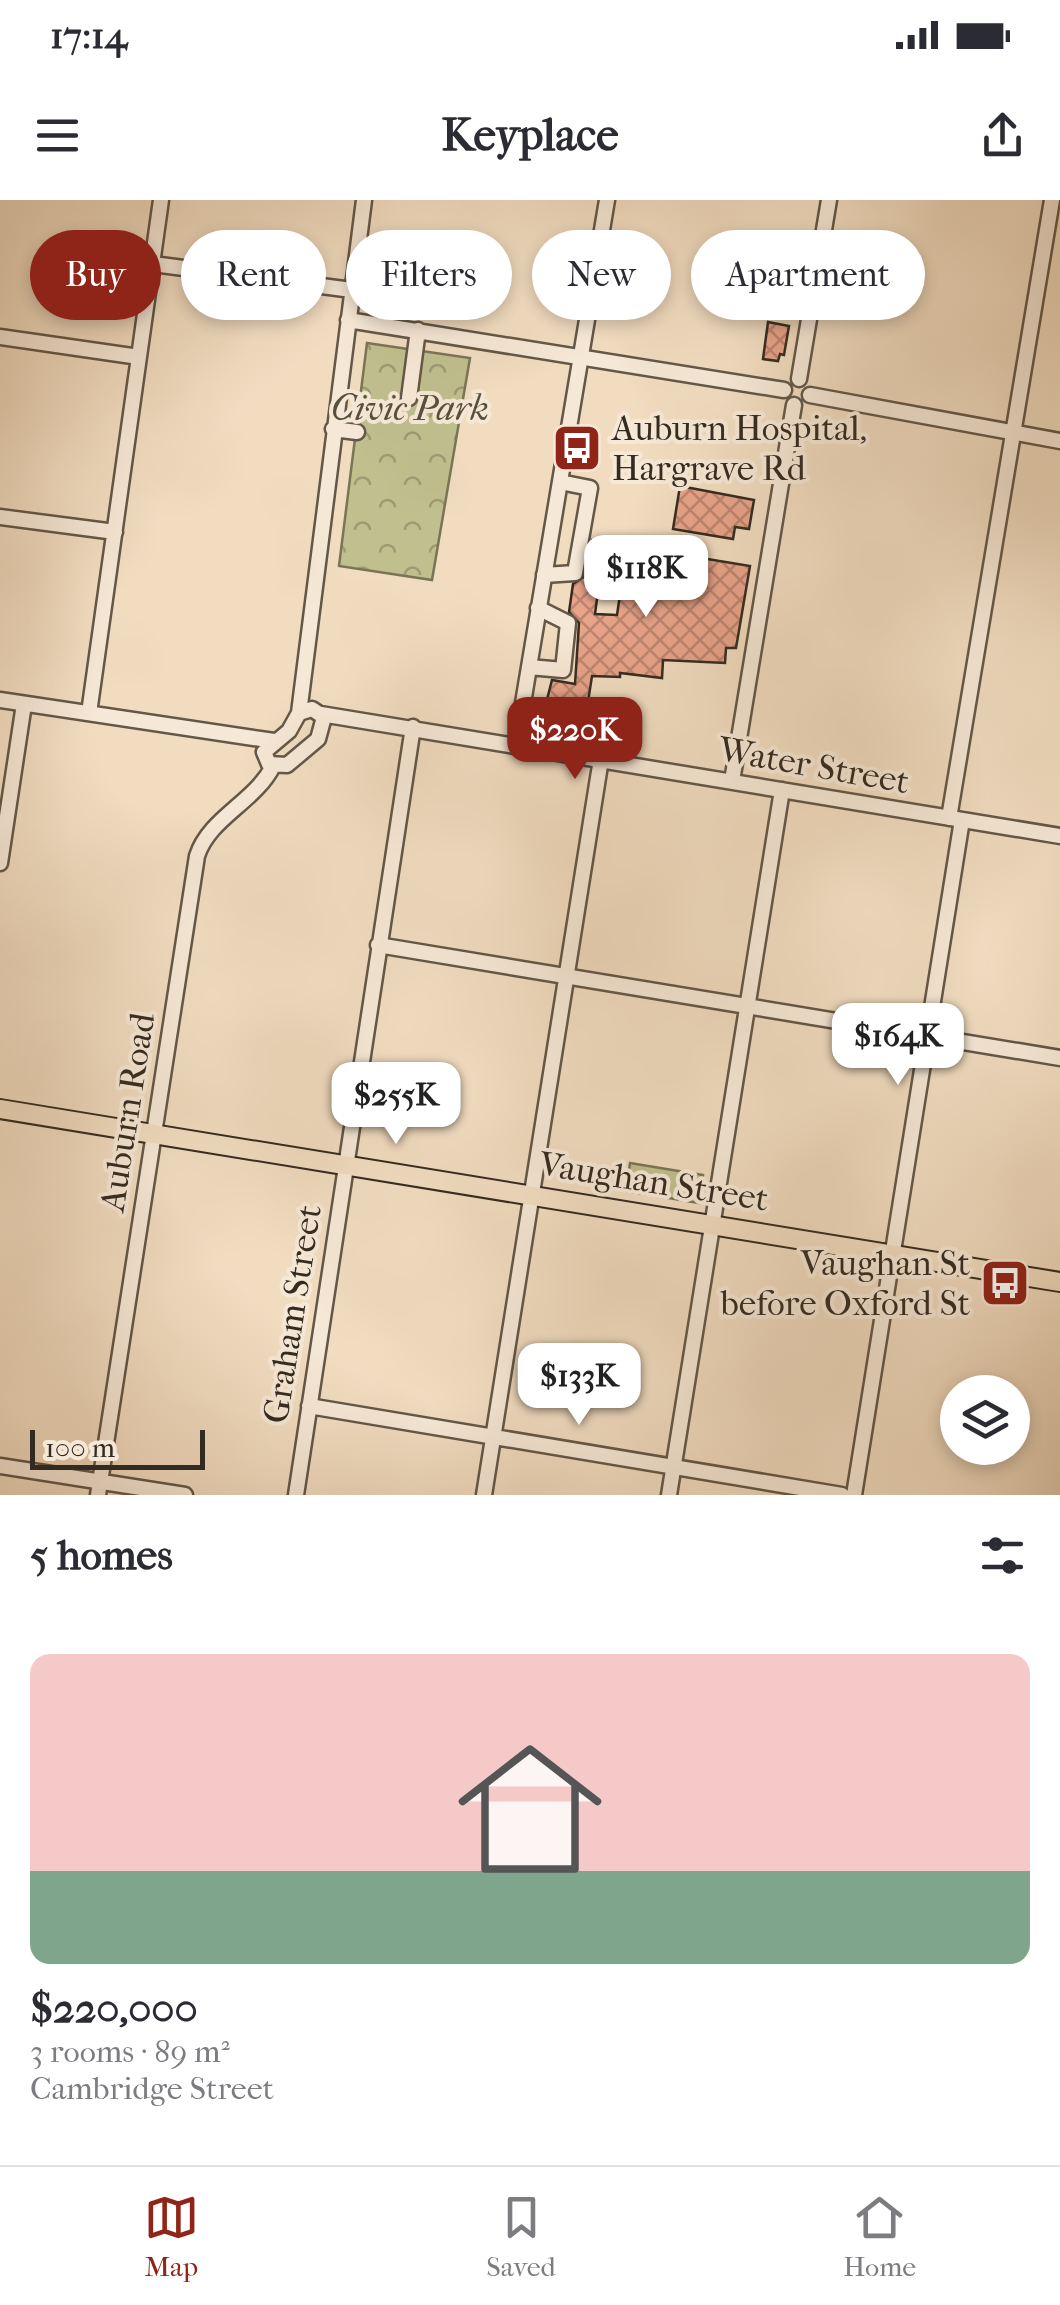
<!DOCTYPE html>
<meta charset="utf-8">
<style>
:root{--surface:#fff;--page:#f2f2f3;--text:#2b2b33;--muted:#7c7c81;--line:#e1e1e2;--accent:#8f2418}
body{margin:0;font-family:"IM FELL French Canon",serif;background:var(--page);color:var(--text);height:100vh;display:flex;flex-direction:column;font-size:38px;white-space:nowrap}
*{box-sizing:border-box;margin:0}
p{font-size:32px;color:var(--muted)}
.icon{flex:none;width:55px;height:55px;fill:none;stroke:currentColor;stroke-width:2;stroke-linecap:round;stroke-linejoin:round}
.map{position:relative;height:1295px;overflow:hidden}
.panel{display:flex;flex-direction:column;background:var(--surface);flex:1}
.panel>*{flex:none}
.top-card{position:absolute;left:30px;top:30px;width:1000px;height:90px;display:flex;gap:20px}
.fabs{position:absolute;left:940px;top:1175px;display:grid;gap:20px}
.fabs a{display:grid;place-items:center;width:90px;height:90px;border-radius:50%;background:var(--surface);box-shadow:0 5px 15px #0003;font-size:50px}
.scale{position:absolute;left:30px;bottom:25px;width:175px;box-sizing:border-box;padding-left:10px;border:5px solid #342b20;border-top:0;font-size:28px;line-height:35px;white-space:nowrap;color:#342b20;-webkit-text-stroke:8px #f6e8d6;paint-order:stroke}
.price{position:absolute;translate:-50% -85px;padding:0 22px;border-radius:20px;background:#fff;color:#222;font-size:32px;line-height:65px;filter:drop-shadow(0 2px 5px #0008)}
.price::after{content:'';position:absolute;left:50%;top:60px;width:30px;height:22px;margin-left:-15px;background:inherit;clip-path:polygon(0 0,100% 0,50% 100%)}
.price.active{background:var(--accent);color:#fff}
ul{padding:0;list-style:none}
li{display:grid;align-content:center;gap:20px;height:530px;padding:0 30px}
li span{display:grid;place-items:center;height:310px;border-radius:20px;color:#555}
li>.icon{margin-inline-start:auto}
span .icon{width:180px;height:180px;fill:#fffc;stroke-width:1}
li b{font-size:42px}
h2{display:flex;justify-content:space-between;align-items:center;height:120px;padding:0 30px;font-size:42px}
.pill{padding:0 35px;border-radius:45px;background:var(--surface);box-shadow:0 5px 15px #0003;font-size:35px;line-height:90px}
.pill.active{background:var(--accent);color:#fff}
.status{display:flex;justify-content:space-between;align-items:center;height:70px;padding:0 50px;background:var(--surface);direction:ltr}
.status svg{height:28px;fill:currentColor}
header{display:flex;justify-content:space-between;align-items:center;height:130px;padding:0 30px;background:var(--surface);font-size:45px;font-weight:700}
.tab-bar{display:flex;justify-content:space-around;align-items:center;height:140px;border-top:2px solid var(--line);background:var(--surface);font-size:28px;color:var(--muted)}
.tab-bar a{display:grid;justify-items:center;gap:5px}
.tab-bar .active{color:var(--accent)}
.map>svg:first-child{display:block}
.forest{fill:url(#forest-crowns);stroke:#7a7557;stroke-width:2.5}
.building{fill:url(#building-cross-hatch);stroke:#342b20;stroke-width:2.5;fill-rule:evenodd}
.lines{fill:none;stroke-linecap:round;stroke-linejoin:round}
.minor-casing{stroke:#635748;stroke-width:19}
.major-casing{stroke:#342b20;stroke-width:22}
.minor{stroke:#f6e8d6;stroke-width:14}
.major{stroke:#f1dcc0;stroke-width:18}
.labels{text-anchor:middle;stroke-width:8;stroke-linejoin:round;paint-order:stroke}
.park-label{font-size:35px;font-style:italic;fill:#57503c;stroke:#f6e8d6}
.poi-label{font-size:35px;fill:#342b20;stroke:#f6e8d6;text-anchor:start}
.street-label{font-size:35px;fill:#342b20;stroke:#f6e8d6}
</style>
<div class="status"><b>17:14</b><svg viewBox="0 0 49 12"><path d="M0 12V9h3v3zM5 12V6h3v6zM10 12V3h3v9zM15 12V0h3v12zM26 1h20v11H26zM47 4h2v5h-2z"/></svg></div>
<header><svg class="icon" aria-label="menu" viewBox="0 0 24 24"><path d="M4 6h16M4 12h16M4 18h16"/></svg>Keyplace<svg class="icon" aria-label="share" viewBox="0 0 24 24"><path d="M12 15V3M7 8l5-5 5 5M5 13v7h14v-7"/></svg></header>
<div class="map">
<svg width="1060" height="1295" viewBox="0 0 1060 1295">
<defs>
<pattern id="forest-crowns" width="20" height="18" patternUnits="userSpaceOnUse" patternTransform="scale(2.5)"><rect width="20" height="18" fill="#c0bf8e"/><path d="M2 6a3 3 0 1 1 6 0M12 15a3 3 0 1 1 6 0" fill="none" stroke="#9d9b74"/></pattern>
<pattern id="building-cross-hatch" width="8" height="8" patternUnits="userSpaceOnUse" patternTransform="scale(2.5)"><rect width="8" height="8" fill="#e8a389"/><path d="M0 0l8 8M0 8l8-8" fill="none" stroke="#bd8570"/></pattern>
</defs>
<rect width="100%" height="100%" fill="#f1dcc0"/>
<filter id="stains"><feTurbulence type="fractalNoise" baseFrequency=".002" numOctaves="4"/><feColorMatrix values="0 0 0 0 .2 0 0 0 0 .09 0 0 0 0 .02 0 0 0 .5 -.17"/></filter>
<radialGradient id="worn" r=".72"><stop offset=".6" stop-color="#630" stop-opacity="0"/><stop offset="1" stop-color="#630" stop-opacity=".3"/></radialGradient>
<path class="forest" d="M367,143l103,15 -38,222 -93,-14z
M630,963l73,12 -4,28 -73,-12z"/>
<path class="building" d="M768,122l21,4 -5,29 -4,-1 -2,7 -15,-2z
M680,286l74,14 -5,29 -14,-2 -2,12 -60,-10z
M592,340l158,26 -14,82h-10l-1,15 -62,-3 -1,18 -42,-5v4l-28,-1 -9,58 -43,-7 12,-47 23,4 4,-61 -10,-11 4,-28 12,-8zM599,384l22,4 -4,27 -22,-1z"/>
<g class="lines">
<g class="minor-casing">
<path id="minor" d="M153,64l199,26
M348,120l436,70
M0,137l139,20
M799,179l30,-179
M810,195l250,46
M409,198l9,-68
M333,229l24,3
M0,317l115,15
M544,375l31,-2 15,-85 -30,-6
M529,467l34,3 5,-47 -30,-15
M0,500l274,41
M312,509l12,8 -6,22 -31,26 -18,-1 -5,-12 25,-21 10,-18z
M89,513l72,-513
M299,513l65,-513
M321,514l739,122
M516,545l91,-545
M732,581l62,-376
M949,618l103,-618
M0,663l24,-159
M378,745l682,113
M309,1206l533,89
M0,1266l185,29
M98,1295l99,-639c12,-38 58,-54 76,-90
M296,1295l117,-768
M484,1295l117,-736
M669,1295l113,-705
M854,1295l108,-675"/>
</g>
<g class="major-casing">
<path id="major" d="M0,909l1060,173"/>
</g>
<use href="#minor" class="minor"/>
<use href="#major" class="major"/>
</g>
<defs>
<g id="bus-square" transform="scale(2.5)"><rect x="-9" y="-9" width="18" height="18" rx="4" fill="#8f2418" stroke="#f6e8d6"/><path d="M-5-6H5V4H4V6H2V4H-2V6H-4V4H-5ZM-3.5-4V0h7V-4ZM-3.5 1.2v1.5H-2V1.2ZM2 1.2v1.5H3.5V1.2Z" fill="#fff"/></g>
</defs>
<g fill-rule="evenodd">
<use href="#bus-square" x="577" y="248"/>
<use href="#bus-square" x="1005" y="1083"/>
</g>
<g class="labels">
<g class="park-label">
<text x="410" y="220">Civic Park</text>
</g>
<g class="poi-label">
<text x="612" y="240">Auburn Hospital,<tspan x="612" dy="40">Hargrave Rd</tspan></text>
<text x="970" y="1075" text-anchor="end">Vaughan St<tspan x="970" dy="40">before Oxford St</tspan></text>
</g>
<g class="street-label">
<text transform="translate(814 565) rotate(10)" y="12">Water Street</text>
<text transform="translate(127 912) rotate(-81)" y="12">Auburn Road</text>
<text transform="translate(654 981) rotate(9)" y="12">Vaughan Street</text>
<text transform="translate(292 1114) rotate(-81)" y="12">Graham Street</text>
</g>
</g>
<rect width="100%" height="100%" filter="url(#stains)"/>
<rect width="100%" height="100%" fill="url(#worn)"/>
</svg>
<div class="fabs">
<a><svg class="icon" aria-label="layers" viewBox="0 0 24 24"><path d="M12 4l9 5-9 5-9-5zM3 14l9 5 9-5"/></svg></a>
</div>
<div class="scale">100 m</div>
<b class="price" style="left:646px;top:420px">$118K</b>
<b class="price active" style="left:575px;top:582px">$220K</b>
<b class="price" style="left:898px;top:888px">$164K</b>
<b class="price" style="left:396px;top:947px">$255K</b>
<b class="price" style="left:579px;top:1228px">$133K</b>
<div class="top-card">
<a class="pill active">Buy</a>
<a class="pill">Rent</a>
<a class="pill">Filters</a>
<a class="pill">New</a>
<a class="pill">Apartment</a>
</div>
</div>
<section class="panel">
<h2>5 homes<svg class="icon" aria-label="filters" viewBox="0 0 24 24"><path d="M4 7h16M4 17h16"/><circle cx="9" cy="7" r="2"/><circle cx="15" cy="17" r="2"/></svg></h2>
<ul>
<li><span style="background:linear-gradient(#f6c9c9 70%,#7fa58c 0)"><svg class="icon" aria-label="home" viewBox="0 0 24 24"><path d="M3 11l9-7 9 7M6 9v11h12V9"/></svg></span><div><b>$220,000</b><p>3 rooms · 89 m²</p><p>Cambridge Street</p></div></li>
</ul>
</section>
<nav class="tab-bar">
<a class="active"><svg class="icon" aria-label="map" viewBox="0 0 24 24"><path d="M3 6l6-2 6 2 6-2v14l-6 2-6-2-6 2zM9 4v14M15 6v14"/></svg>Map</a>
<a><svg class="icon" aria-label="saved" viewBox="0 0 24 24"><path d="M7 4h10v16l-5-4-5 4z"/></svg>Saved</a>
<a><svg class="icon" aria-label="home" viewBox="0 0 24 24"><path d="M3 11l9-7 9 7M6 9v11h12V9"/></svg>Home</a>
</nav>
